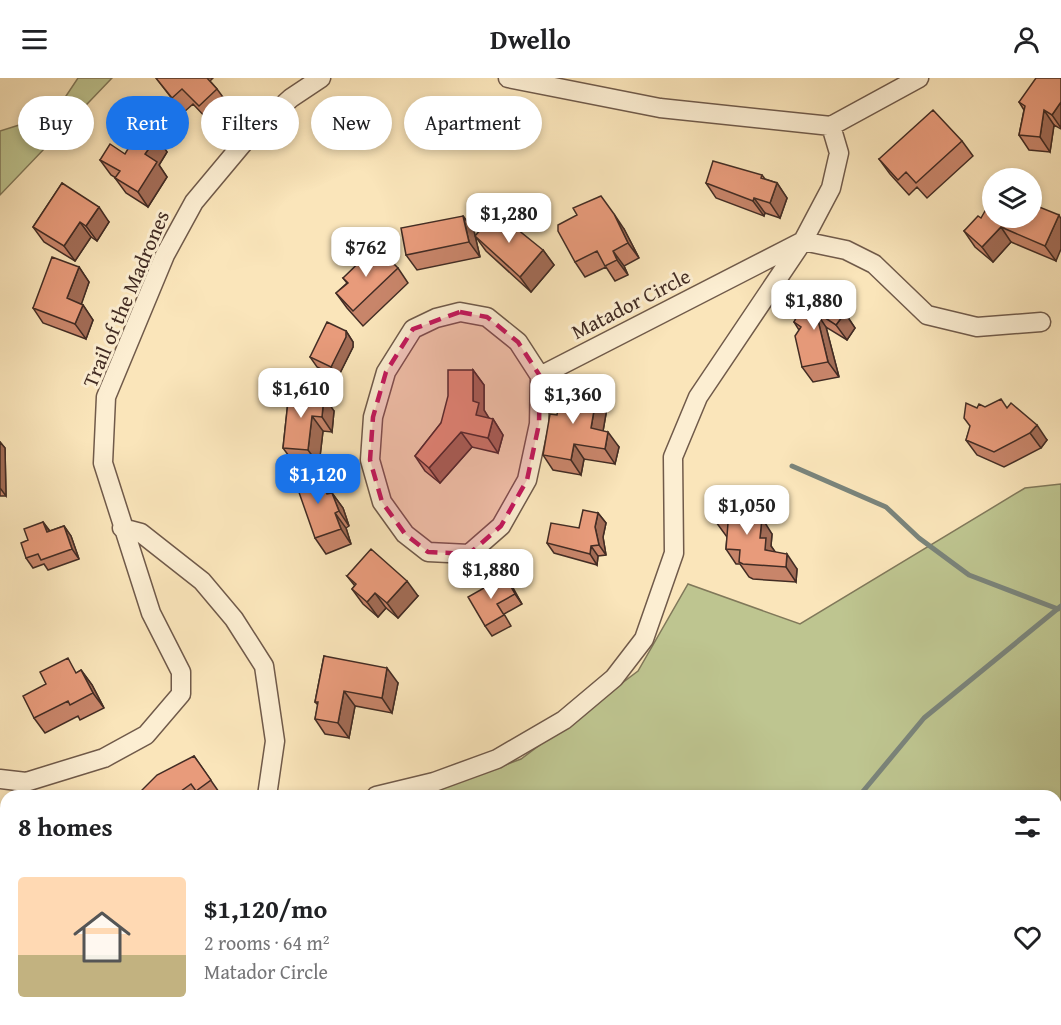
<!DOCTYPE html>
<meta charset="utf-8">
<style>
:root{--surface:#fff;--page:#f2f2f2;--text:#202124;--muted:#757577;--line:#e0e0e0;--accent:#1a73e8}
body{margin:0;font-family:"Gentium Book Plus",serif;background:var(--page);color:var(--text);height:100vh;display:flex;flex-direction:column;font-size:22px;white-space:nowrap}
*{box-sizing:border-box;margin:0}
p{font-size:20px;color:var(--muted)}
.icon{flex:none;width:33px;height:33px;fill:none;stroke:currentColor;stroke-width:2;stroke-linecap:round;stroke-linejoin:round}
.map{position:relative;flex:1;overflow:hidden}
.sheet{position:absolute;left:0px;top:712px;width:1062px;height:236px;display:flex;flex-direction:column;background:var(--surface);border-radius:18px 18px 0 0;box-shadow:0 3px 9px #0003}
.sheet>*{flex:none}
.banner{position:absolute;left:18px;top:18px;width:600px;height:54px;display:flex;gap:12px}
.tools{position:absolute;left:982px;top:90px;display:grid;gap:12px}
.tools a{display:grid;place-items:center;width:60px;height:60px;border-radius:50%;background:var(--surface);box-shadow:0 3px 9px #0003;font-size:30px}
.price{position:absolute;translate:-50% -51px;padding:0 14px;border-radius:12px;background:#fff;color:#222;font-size:20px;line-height:39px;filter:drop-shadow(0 2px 3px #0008)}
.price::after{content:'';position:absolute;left:50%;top:36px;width:18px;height:14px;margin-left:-9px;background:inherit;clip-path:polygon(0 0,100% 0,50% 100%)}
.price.current{background:var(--accent);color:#fff}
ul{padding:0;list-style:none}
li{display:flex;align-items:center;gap:18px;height:150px;padding:0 18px}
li+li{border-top:2px solid var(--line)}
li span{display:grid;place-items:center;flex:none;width:168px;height:120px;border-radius:6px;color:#555}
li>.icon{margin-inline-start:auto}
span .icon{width:72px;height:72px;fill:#fffc;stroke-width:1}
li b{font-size:26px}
h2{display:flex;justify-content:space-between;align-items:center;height:72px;padding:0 18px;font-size:26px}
.pill{padding:0 21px;border-radius:27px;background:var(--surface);box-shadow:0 3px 9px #0003;font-size:21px;line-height:54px}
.pill.current{background:var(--accent);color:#fff}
header{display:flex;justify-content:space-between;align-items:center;height:78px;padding:0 18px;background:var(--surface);font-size:27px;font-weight:700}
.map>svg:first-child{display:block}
.green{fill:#bec590;stroke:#80785a;stroke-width:1.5}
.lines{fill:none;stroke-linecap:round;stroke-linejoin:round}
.stream{stroke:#7a847b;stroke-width:5}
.minor-casing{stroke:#705a4a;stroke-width:21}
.minor{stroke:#fceed2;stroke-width:18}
.wall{fill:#c8856a;stroke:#422c24;stroke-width:1.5}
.shaded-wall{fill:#a26c56;stroke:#422c24;stroke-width:1.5}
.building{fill:#e89b7b;stroke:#422c24;stroke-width:1.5}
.marked{fill:#c2185b;fill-opacity:0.2;stroke:#c2185b;stroke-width:4.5;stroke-dasharray:12 8;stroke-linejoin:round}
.labels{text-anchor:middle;stroke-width:6;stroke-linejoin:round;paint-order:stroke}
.street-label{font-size:21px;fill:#422c24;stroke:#fceed2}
</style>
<header><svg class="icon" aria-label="menu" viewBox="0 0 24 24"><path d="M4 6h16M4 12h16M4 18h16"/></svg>Dwello<svg class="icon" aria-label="person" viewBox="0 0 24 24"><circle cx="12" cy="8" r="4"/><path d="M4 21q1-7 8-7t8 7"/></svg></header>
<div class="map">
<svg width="1061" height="947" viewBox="0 0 1061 947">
<rect width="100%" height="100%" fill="#fae5ba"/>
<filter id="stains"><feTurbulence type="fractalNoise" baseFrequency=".00333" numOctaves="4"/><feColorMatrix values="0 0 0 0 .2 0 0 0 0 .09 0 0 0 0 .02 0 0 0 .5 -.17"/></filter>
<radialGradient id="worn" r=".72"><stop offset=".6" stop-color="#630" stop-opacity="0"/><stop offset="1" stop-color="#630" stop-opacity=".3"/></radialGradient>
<path class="green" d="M78,0h34l-112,117v-64l54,-17z
M1061,406v356l-5,1v-45h-633l98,-37 117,-88 50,-87 112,40 225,-136z
M293,942h75l-5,5h-74z
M535,942h288l-3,5h-286z"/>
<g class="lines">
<path class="stream" d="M792,388l94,41 33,31 50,37 89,34
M856,718l4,-1 64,-77 137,-112
M686,942l1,5
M312,947l5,-5"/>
<g class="minor-casing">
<path id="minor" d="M508,0l152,30 171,18 88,-48
M460,234l27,5 31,25 22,34 -1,48 -12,56 -26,46 -32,28 -41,-2 -23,-18 -23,-32 -12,-42 3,-43 13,-45 27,-43 23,-11z
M540,298l263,-135 28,-53 8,-35 -8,-27
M122,450l19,5 61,48 32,38 30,47 11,75 -8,55
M0,701l26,3 78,-24 42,-23 35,-41v-22l-30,-59 -48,-150 3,-66 59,-142 29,-53 56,-67 41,-37 30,-20
M376,718l58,-14 63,-23 67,-39 50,-42 30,-39 30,-86 -1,-96 25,-60 105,-156 43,9 28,14 53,51 50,12 64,-5
M1056,896l5,-2
M0,928l6,1
M93,942l19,3
M985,947l2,-5"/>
</g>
<use href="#minor" class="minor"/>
</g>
<path class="wall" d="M156,0h57l-3,3 7,8 11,15 -19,17 -16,-17 -10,9z
M1061,0v51l-7,-4 -4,27 -21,-2 -10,-15 5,-25 -5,-8z
M157,59l10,15 -8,13 8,12 -19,30 -22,-14 -11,-15h1l-5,-3 -11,-15 25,-6z
M962,63l11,15 -46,42 -10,-11 -8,8 -19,-21 -11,-15z
M762,97l3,4 12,4 10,15 -7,20 -15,-5 -1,3 -48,-18 -10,-15z
M62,105l47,39 -12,19 -6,-4 -16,24 -31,-19 -11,-15z
M463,138l11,15 6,26 -63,13 -11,-15z
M981,140l80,1 -5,42 -45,-19 -18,20 -18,-15 -11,-16z
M624,151l15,29 -15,8 4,9 -13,6 -9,-14 -21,10 -10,-15z
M475,158l68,14 11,15 -23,27 -45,-41z
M79,189l10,15 -8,22 2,1 10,15 -7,19 -43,-16 -10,-15z
M398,190l10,15 -45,43 -16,-18 -11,-15 11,-10 -4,-5z
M812,227l33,8 10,15 -8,12 -21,-13 13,50 -26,5 -11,-15 -3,-37 -5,-8 5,-8 -2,-3z
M346,253l7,11v5l-15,30 -21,-10 -7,-10z
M473,292l11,15v25l5,9h4l10,16 -5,18 -26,-6 -32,36 -15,-12 -10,-15 26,-33z
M289,314l45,19 -2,21 -9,-1 -4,34 -25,-2 -11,-15z
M597,315l10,15 -4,23 16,16 -4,17 -31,-5 -3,16 -28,-5 -10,-15 14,-40z
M985,329l22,1 40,32 -6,8 -37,19 -27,-12 -11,-15 11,-32z
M0,364l5,6 1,48h-6z
M330,409l2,6 11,15 6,18 -3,2 5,16 -25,10 -11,-16z
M598,435l8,10 -3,14 3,18 -8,1 -1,9 -43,-12 -7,-10 32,-15z
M752,436v4l20,16 -1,12 4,6 22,17 -1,13 -43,-3 -4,-2 -9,-13h-4l-10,-15 1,-12 -11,-15z
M43,444l7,9 14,-5 7,10 8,23 -31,11 -4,-6 -11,4 -7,-10 2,-18z
M347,498l71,20 -20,22 -12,-10 -8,9 -15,-13 -11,-15 3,-3z
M505,498l17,28 -18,10 7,12 -19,10 -7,-10z
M324,578l74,27 -6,30 -37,-7 -6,32 -24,-4 -10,-15 3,-14 -3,-3z
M81,592l11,15 12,23 -24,12 -2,-4 -33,17 -11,-15 44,-46z
M194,678l27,39 -1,1h-77z
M6,821v52l-6,-9v-34h5z"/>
<path class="shaded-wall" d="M1061,24v26l-9,-13z
M1044,32l10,15 -4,27 -10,-15z
M157,59l10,15 -8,13 8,12 -19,30 -10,-15 7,-38z
M777,105l10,15 -7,20 -10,-15z
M754,120l11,15 -1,3 -11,-15z
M99,129l10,15 -12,19 -11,-15z
M614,136l10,15 15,29 -11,-15z
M1059,137l2,4v30l-5,12 -11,-15z
M463,138l11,15 6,26 -11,-15z
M80,144l11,15 -16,24 -11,-15z
M1001,149l10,15 -18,20 -11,-15z
M543,172l11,15 -23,27 -11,-15z
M613,173l11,15 4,9 -11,-15z
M79,189l10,15 -11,32 -11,-16z
M83,227l10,15 -7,19 -11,-15z
M816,234l10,15 13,50 -11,-15z
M845,235l10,15 -8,12 -11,-15z
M346,253l7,11v5l-15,30 -7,-10z
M473,292l11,15v25l5,8 -3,12 -10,-15 -3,-14z
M597,315l10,15 -6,35 -10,-15z
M324,318l10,15 -2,21 -10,-15z
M312,338l11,15 -4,34 -11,-15z
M493,341l10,16 -5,18 -10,-15z
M1037,347l10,15 -6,8 -11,-15z
M461,354l11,15 -32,36 -11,-15z
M608,354l11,15 -4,17 -10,-15z
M0,364l5,6 1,48 -6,-8z
M574,366l10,15 -3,16 -10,-15z
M319,394l11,15 8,22 -11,-15z
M332,415l11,15 6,18 -10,-15z
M741,421l11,15 -2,17 -10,-15z
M335,435l11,15 5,16 -10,-15z
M598,435l8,10 -3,14 3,18 -7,-10 -4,-18z
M762,440l10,16 -1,12 5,7 -11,-3 -5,-12z
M43,444l7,10h-3z
M64,448l7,10 8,23 -7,-10z
M591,468l7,10 -1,9 -7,-11z
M787,476l10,15 -1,13 -10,-15z
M505,498l7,10 10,18 -7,-10z
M407,503l11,15 -20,22 -11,-15z
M375,515l11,15 -8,9 -11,-15z
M387,590l11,15 -6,30 -10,-15z
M81,592l11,15 12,23 -11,-15z
M344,613l11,15 -6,32 -11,-15z
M480,942h11l-2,5h-11z"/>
<path class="building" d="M156,0h51l10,11 -18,17 -17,-17 -10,9z
M1036,0h25v24l-9,13 -8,-5 -4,27 -21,-2 6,-29 -6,-4z
M933,32l29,31 -46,42 -10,-11 -8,8 -19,-21z
M141,49l16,10 -12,17 12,8 -19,30 -23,-14 5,-7 -20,-11 10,-16 15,10z
M713,83l49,14 -1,3 16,5 -7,20 -16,-5 -1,3 -47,-18z
M62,105l37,24 -13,19 -6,-4 -16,24 -31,-19z
M601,118l13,18 14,29 -15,8 4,9 -12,6 -8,-15 -22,11 -17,-31v-6l19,-10 -4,-7z
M993,119v21h39v-14l27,11 -14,31 -44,-19 -19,20 -18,-16 14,-15 3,2z
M496,134l47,38 -23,27 -45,-41z
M463,138l6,26 -63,13 -5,-27z
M376,168l22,22 -45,43 -17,-18 12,-10 -5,-5z
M52,179l27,10 -12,31 16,7 -8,19 -42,-16z
M818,218l27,17 -9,12 -20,-13 12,50 -26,5 -7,-31 6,-9 -7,-5 5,-9 -2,-2 8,-11 7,5z
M327,244l19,9v6l-15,30 -21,-10z
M448,292h25v31l6,2 -3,12 17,4 -5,19 -27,-6 -32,36 -14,-12 26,-33 7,-27z
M562,309l35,6 -6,35 17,4 -3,17 -31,-5 -3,16 -28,-5 7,-41 7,1z
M289,314l35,4 -2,21 -10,-1 -4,34 -25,-2z
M1001,321l6,9 4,-5 26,22 -7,8 -36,19 -28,-12 4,-14 -6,-8 2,-15 11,5 2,-4 6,3z
M319,394l8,22 5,-1 7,18 -4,2 6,16 -26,9 -20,-57z
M719,419l22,2 -1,17 22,2 -2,20h6l-1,12 22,4 -1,13 -43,-3 -4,-2 1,-12 -14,-1 2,-26 -12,-1z
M583,432l15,3 -3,14 4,18 -8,1 -1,8 -43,-11 4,-20 28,5z
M43,444l4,10 17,-6 8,23 -31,11 -3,-6 -12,4 -5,-15 7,-3 -4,-11z
M371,471l36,32 -20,22 -12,-10 -8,9 -15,-13 4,-5 -9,-8z
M505,498l10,18 -18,10 7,11 -19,11 -17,-29z
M324,578l63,12 -5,30 -38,-7 -6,32 -23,-4 3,-17h-3z
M68,580l8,15 5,-3 12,23 -23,12 -2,-4 -34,17 -11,-22 23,-12 -6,-12z
M194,678l17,24 -15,11 -5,-7 -17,12h-31h1l-3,-5 16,-16z
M1061,796v56l-5,-14v-40z
M6,821v42l-6,-1v-32h5z
M446,942h34l-2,5 -5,-2v2h-25l-3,-1z"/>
<path class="marked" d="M460,234l27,5 31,25 22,34 -1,48 -12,56 -26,46 -32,28 -41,-2 -23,-18 -23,-32 -12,-42 3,-43 13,-45 27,-43z"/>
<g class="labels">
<g class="street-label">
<text transform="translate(126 221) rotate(-67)" y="7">Trail of the Madrones</text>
<text transform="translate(631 226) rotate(-27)" y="7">Matador Circle</text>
</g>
</g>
<rect width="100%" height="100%" filter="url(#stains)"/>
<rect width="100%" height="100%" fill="url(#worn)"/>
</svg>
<div class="tools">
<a><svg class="icon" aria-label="layers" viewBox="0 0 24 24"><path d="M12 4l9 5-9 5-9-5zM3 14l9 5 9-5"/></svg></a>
</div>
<b class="price" style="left:509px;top:166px">$1,280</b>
<b class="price" style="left:366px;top:200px">$762</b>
<b class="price" style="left:814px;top:253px">$1,880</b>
<b class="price" style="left:301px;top:341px">$1,610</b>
<b class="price" style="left:573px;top:347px">$1,360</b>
<b class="price current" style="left:318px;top:427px">$1,120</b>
<b class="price" style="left:747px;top:458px">$1,050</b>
<b class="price" style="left:491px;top:522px">$1,880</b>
<div class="banner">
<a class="pill">Buy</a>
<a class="pill current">Rent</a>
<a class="pill">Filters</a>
<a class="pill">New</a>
<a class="pill">Apartment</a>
</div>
<section class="sheet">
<h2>8 homes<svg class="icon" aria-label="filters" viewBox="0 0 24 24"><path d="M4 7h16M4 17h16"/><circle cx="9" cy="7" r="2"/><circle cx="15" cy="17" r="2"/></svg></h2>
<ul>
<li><span style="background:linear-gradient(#ffd9b3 65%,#c2b280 0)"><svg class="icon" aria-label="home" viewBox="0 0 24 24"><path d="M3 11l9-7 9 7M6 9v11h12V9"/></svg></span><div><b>$1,120/mo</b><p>2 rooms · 64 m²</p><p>Matador Circle</p></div><svg class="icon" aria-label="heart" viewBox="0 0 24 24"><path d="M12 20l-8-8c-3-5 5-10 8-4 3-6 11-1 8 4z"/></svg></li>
</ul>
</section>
</div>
